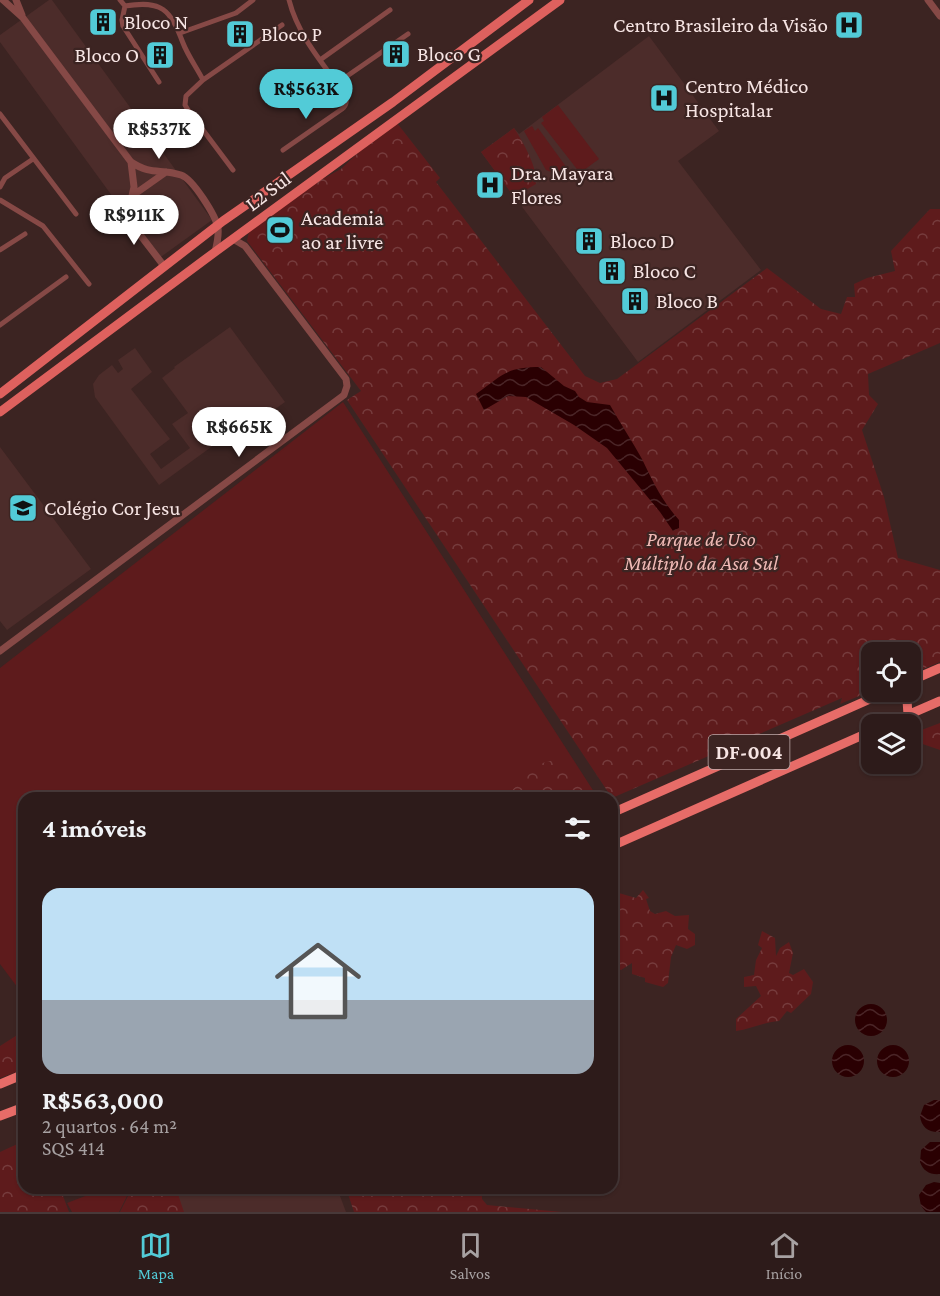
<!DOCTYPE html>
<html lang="pt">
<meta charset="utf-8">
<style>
:root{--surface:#2d1b1a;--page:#352423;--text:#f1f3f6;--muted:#a7a1a2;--line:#483939;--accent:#52cbd7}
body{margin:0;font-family:"Crimson Pro",serif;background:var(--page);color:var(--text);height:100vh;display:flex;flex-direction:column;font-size:22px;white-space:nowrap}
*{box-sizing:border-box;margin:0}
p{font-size:20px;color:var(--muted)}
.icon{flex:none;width:33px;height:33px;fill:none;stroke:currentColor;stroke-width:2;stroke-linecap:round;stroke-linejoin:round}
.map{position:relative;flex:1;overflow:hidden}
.panel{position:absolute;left:18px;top:792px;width:600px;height:402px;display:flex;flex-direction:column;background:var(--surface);border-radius:18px;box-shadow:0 2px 4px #0004,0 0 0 2px var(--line)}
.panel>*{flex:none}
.fabs{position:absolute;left:861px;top:642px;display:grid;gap:12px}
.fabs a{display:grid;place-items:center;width:60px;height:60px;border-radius:12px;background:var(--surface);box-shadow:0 2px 4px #0004,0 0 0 2px var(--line);font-size:30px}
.price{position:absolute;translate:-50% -51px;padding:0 14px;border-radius:21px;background:#fff;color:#222;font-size:20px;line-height:39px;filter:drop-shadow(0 2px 3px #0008)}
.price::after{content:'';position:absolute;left:50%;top:36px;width:18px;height:14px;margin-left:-9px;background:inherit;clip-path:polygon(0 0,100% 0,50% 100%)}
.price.current{background:var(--accent);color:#111}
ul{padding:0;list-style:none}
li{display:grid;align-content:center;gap:12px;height:318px;padding:0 24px}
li+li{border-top:2px solid var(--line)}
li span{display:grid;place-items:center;height:186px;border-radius:18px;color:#555}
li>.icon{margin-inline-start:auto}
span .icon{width:108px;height:108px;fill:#fffc;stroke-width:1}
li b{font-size:26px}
h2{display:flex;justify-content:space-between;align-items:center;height:72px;padding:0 24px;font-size:26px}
.tab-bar{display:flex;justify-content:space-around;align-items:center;height:84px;border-top:2px solid var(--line);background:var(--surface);font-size:16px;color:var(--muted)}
.tab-bar a{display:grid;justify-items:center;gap:3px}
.tab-bar .current{color:var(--accent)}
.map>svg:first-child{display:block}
.built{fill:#4c2c2a}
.green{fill:#5e1b1c}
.forest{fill:url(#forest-crowns)}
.water{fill:url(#water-waves)}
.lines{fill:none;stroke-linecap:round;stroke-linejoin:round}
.minor{stroke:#864946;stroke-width:5}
.tertiary{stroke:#864946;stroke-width:7}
.primary{stroke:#de615e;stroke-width:9}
.trunk{stroke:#e76c68;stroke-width:9}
.labels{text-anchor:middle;stroke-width:4.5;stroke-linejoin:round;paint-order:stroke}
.shield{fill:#3c2422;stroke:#bfabaa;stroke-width:1.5}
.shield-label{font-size:20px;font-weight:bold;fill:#f7e5e4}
.poi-label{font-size:21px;fill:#f7e5e4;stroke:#3c2422;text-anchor:start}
.street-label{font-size:21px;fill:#f7e5e4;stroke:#3c2422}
.park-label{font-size:21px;font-style:italic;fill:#f0bab6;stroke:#3c2422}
</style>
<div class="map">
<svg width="940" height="1212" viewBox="0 0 940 1212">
<defs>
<pattern id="forest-crowns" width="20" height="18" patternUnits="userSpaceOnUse" patternTransform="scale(1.5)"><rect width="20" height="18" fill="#5e1b1c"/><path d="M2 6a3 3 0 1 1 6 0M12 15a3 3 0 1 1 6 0" fill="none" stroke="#763c3d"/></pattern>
<pattern id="water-waves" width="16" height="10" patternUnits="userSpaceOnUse" patternTransform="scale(1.5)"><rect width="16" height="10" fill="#2a0002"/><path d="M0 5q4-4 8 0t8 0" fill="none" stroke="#4a2527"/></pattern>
</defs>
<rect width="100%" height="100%" fill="#3c2422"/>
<path class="built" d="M49,0h3l160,220 -54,39 -158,-217v-7z
M649,36l70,95 -41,30 83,109 -123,92 -157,-210 33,-24 5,6z
M230,327l55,75 -56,40 -4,-5 -66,48 -64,-88 -2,-13 6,-9 13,-10 6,8 5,-4 -5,-9 17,-12 17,24 -21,17 39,50 -20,15 11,15 29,-21 -18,-24 16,-11 -26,-35 13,-10 -1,-1z
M0,447l91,122 -84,61 -7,-9z
M173,1188h164l9,24h-164z"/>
<path class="green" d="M558,105l41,54 -19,14 -39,-50 3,-2 -2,-4z
M532,126l3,5 3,-3 29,40 -8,7 -13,-5 -22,-39z
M343,402l255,396h-290l-3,-7 -9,7h-272v208l-6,-18 -18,-24v-296z
M106,1188h25l-12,24h-47l-5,-9z"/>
<path class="forest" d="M397,123l43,55 -4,4 149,194 15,7 17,-4 150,-111 54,41 20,5 6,-17h8l-1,-13 13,-6 28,-7 -4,-20 39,-42h10v134l-72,31 1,21 9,9 -16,26 22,67 14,61 42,12v92l-29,12 -1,-22h-38l-1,39 -31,13 2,-6 -230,100 -265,-398 14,-9 -114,-150 2,-10 66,-48 26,-14 22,-21z
M514,128c8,12 25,42 22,56l-22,13 -33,-45z
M940,723v27l-29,-10v-6z
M565,757l27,41h-88l35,-34z
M643,890l6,8 -3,1 4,12 5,3 11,-3 9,5 14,-1 -1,14 7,5v11l-8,4 -11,-4 -5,12 -3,26 -5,4 -18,-5v-4l-13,-4v-11l-11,7 -9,-2v-77l24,7z
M762,931l13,7 1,18 4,-8 9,-6 4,11 -4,20 4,2 11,-6 9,13 -2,12 -20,19 -4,-2 -8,10c-15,1 -28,8 -43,10v-12l25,-23 -5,-10 -12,1v-10l10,-2 2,-15 6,-12 -4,-3z
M22,1032h2v20l-6,3 1,16 -19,7v-32z
M24,1141v47h36l9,24h-69v-60z
M132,1188h9l6,6 8,-6h7l1,4 13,-4 8,24h-64z
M346,1188h136v11l5,6 75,7h-208z"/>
<path class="water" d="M541,367l23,19 11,5 4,6 8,5 23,3c10,18 22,36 32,54 11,23 20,42 37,61v8l-6,3 -13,-19 -53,-64 -33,-23 -48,-28 -18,-1 -24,14 -8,-16c27,-19 29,-27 65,-27z
M855 1020a16 16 0 1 1 32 0a16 16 0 1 1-32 0Z
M832 1061a16 16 0 1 1 32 0a16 16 0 1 1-32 0Z
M877 1061a16 16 0 1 1 32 0a16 16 0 1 1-32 0Z
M934,1100h6v32c-11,1 -19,-5 -20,-16l4,-11z
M930,1142h10v32c-10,1 -17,-3 -20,-12l1,-12z
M934,1182l6,1v29h-14l-5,-6 -2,-11 7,-10z"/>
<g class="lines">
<path class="minor" d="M120,0l5,6c37,-6 45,3 58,37 5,13 14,25 20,37
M125,6l-3,14 1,6 36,56
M180,33l56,-20 17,-13
M320,60l70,-50
M337,83l71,-49
M0,114l76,100
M283,150l59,-41c5,-4 5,-8 3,-15 -21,-29 -47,-58 -56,-94
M233,170l-45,-60 -3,-5 1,-9 17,-16 79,-55
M0,187l5,-9 28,-19
M0,200l43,26 46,58
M0,250l25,-16
M0,325l66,-48"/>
<path class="tertiary" d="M3,0l20,18 108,144c21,14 29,6 50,13 12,4 35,41 37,53 1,8 -1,16 -3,24
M16,0l6,15
M928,0l12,16
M131,162l3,25 -6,26 3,10 33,43
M132,196l34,-24
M0,651l344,-256 3,-9 -1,-7 -101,-133 -12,-7"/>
<path class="primary" d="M0,394l223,-173 170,-119 136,-102
M0,412l215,-160 345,-252"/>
<path class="trunk" d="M910,681l30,-13
M902,692l5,8 1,15
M887,724l53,-23
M612,813l274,-121
M612,846l260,-115
M0,1084l24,-10
M0,1116l24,-9"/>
</g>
<defs>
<g id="building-square" transform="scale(1.5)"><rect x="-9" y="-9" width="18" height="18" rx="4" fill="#52cbd7" stroke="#3c2422"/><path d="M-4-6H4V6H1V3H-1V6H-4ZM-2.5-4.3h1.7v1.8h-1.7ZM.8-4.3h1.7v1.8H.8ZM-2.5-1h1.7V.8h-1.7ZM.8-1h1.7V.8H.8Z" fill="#111"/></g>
<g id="hospital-square" transform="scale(1.5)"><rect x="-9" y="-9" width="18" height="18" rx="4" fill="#52cbd7" stroke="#3c2422"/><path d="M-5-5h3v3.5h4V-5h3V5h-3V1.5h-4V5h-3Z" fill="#111"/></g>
<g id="stadium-square" transform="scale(1.5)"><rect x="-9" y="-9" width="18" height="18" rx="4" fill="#52cbd7" stroke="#3c2422"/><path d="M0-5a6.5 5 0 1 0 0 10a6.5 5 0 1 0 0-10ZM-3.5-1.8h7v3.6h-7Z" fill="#111"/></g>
<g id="university-square" transform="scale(1.5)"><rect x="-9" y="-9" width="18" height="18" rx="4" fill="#52cbd7" stroke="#3c2422"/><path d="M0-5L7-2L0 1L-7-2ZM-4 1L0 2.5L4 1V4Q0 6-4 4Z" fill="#111"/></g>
</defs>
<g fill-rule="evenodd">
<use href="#building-square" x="103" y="22"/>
<use href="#hospital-square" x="849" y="25"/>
<use href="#building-square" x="240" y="34"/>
<use href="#building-square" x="396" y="54"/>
<use href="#building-square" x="160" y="55"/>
<use href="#hospital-square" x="664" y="98"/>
<use href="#hospital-square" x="490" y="185"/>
<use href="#stadium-square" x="280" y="230"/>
<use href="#building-square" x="589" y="241"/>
<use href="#building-square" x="612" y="271"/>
<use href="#building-square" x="635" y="301"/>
<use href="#university-square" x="23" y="508"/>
</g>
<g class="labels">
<rect class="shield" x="708.5" y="735" width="81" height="34" rx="4.5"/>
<g class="shield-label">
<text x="749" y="759">DF-004</text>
</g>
<g class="poi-label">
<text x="124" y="29">Bloco N</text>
<text x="828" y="32" text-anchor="end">Centro Brasileiro da Visão</text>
<text x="261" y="41">Bloco P</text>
<text x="417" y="61">Bloco G</text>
<text x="139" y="62" text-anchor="end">Bloco O</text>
<text x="685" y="93">Centro Médico<tspan x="685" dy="24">Hospitalar</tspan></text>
<text x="511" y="180">Dra. Mayara<tspan x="511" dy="24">Flores</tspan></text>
<text x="301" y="225">Academia<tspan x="301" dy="24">ao ar livre</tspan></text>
<text x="610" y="248">Bloco D</text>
<text x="633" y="278">Bloco C</text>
<text x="656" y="308">Bloco B</text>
<text x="44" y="515">Colégio Cor Jesu</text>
</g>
<g class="street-label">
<text transform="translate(268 191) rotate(-37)" y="7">L2 Sul</text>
</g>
<g class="park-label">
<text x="701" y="546">Parque de Uso<tspan x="701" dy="24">Múltiplo da Asa Sul</tspan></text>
</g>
</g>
</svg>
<div class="fabs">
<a><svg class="icon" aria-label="locate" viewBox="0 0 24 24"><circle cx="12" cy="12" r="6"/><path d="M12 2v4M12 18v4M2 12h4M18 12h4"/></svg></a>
<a><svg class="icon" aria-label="layers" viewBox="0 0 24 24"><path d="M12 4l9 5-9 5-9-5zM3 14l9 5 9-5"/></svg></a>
</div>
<b class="price current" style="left:306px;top:120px">R$563K</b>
<b class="price" style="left:159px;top:160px">R$537K</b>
<b class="price" style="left:134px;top:246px">R$911K</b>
<b class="price" style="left:239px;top:458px">R$665K</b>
<section class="panel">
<h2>4 imóveis<svg class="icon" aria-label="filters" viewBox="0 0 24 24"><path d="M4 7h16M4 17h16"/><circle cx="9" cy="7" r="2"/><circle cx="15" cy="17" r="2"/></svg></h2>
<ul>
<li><span style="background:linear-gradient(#bfe0f5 60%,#9aa5b1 0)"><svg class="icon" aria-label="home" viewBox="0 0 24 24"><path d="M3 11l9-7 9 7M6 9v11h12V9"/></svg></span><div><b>R$563,000</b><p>2 quartos · 64 m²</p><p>SQS 414</p></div></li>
</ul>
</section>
</div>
<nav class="tab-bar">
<a class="current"><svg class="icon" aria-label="map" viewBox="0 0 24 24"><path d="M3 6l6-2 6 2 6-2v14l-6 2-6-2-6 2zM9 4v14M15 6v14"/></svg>Mapa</a>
<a><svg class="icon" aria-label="saved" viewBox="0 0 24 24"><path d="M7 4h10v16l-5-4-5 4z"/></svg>Salvos</a>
<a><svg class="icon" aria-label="home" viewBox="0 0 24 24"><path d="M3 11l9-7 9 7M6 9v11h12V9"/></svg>Início</a>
</nav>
